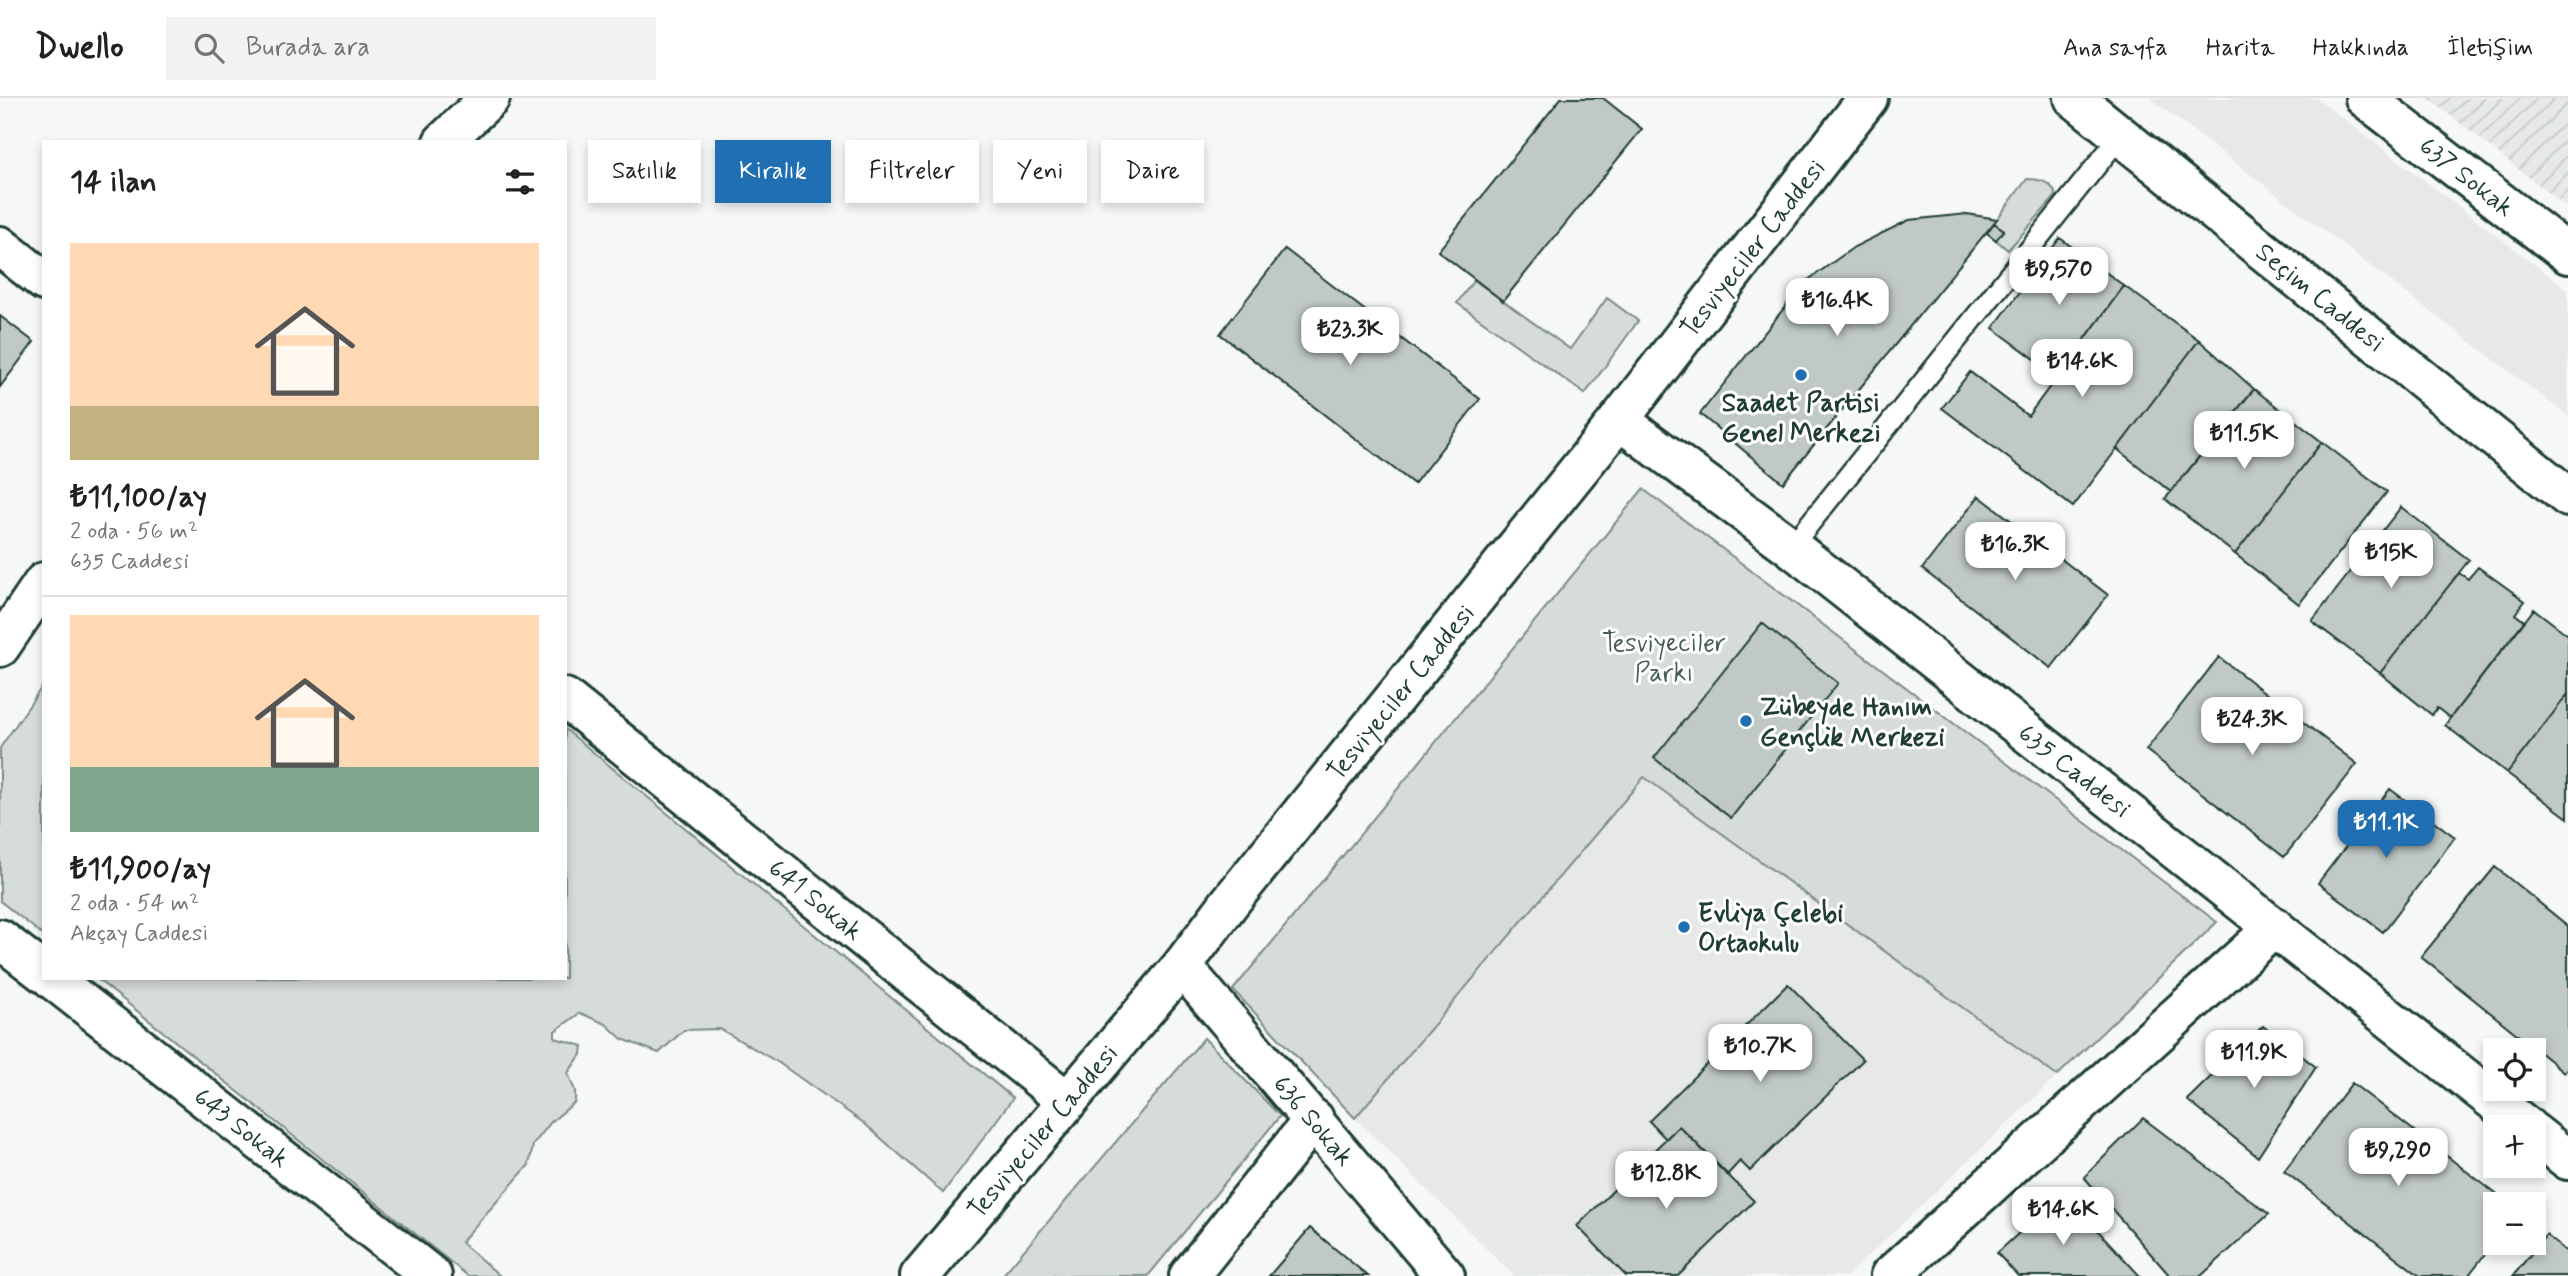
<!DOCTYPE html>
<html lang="tr">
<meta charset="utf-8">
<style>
:root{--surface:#fff;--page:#f2f2f2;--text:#202124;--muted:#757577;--line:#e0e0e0;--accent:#1f6fb2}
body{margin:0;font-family:Mynerve,sans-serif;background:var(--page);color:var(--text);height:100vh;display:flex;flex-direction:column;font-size:26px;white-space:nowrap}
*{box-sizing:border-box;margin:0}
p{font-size:23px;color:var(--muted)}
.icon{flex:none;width:38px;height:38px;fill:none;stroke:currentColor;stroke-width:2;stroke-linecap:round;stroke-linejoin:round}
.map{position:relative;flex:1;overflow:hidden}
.drawer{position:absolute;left:42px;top:42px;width:525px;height:840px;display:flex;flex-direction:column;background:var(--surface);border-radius:0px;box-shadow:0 4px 10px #0003}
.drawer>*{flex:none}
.top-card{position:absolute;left:588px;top:42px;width:665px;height:63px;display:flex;gap:14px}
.controls{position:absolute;left:2483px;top:940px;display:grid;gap:14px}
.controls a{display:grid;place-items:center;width:63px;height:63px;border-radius:0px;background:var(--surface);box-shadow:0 4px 10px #0003;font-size:35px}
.price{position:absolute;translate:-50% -60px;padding:0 16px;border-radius:14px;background:#fff;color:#222;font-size:23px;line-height:46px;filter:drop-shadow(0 2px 4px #0008)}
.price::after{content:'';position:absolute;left:50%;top:42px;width:21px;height:16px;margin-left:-10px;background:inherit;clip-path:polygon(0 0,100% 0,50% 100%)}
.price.current{background:var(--accent);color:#fff}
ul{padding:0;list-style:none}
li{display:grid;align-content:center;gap:14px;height:371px;padding:0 28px}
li+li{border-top:2px solid var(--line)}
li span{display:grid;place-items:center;height:217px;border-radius:0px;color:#555}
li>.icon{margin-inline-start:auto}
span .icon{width:126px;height:126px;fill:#fffc;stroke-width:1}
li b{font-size:30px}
h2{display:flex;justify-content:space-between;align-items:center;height:84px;padding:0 28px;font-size:30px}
.tag{padding:0 24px;border-radius:0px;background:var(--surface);box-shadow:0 4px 10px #0003;font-size:24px;line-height:63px}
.tag.current{background:var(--accent);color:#fff}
header{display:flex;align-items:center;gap:42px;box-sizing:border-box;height:98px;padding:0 35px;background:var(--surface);border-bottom:2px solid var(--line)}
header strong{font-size:33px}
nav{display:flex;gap:38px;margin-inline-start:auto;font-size:24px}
.search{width:490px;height:63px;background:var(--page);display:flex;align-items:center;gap:18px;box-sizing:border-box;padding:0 24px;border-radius:0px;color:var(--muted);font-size:26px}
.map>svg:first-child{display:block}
.built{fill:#e6e9e8}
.industrial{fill:url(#industrial-furrows)}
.green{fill:#d6dcdb;stroke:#7a8c88;stroke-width:2}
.building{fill:#c0c9c6;stroke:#1f3d34;stroke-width:2}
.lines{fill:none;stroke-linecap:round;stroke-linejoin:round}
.service-casing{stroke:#1f3d34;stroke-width:24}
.minor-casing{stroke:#1f3d34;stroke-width:44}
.tertiary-casing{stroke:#1f3d34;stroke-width:44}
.service{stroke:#fff;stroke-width:19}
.minor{stroke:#fff;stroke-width:38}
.tertiary{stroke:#fff;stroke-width:38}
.poi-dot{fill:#1f6fb2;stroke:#fff;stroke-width:2.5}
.labels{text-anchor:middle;stroke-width:6;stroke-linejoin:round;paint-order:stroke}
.street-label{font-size:26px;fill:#1f3d34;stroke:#fff}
.poi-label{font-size:26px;font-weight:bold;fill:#1f3d34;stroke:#fff;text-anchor:start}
.park-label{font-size:26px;fill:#445d55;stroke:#fff}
</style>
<header>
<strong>Dwello</strong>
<div class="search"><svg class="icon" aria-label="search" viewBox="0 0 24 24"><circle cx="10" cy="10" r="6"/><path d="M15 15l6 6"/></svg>Burada ara</div>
<nav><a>Ana sayfa</a><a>Harita</a><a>Hakkında</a><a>İletişim</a></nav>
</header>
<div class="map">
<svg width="2568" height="1178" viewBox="0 0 2568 1178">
<defs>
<pattern id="industrial-furrows" width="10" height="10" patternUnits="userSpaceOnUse" patternTransform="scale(1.75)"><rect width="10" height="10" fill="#e6e9e8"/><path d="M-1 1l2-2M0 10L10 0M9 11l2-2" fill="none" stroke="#c5c9c8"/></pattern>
</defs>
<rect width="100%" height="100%" fill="#f6f7f7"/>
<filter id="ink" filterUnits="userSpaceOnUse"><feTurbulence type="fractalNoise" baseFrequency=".0143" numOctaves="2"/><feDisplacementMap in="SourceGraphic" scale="14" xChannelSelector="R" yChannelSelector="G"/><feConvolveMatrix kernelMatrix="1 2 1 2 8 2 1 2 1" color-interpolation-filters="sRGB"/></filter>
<g filter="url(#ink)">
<path class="built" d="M2150,0h166l252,192v126z
M1644,679l413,299 -210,200h-333l-159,-158z"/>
<path class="industrial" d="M2428,0h140v110z"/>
<path class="green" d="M2027,81c13,0 26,3 29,17l-48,54 -12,-10 8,-10 -10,-7z
M1474,182l96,69 37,-51 31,23 -53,73 -128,-91z
M1643,391l574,433 -160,154 -413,-299 -289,341 -122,-128z
M44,586v252l-44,-35v-153z
M565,631l448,369 -70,95 -78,-69 -86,-61 -59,-34 -36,1 -25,23 -37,-14 -16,-15 -26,-11 -25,18v7l28,8 -1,7 -14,20 7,18v11l-24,20 -18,23 -4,20 -68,77 39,34h-32l-372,-298h469z
M1204,940l76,78 -132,160h-146z"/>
<path class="building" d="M1561,0h42l39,31 -139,172 -65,-50z
M1967,116l30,5 -214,264 -83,-69 104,-131 50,-36 55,-27z
M1994,125l10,7 -8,10 -9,-7z
M2060,140l64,48 -66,90 -65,-48z
M1285,151l195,150 -66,85 -194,-150z
M2124,188l75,54 -126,167 -131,-99 28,-36 58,44z
M0,218l34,26 -34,45z
M2199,242l55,49 -83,103 -54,-43z
M2254,291l68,53 -87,112 -70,-55z
M2322,344l65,50 -88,112 -64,-50z
M1979,398l129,99 -57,73 -129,-99z
M2401,409l68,53 -89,113 -68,-52z
M2478,469l47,34 -10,13 9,7 -74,97 -13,-10 -5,7 -52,-42 79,-100 9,6z
M2534,511l34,26v59l-61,79 -62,-48z
M1762,525l76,60 -107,135 -77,-60z
M2219,559l138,107 -73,93 -138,-107z
M2568,596v124l-61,-45z
M2390,691l65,48 -72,95 -65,-49z
M2495,769l73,59v141l-4,5 -143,-115z
M1788,886l75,76 -113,111 -10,-10 -13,14 -48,-49 -13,13 -17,-18z
M2263,928l53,41 -58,90 -71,-57z
M2352,985l157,121h-13v36l-28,36h-48l-136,-105z
M2143,1020l126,96 -68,62h-31l-86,-99z
M1679,1028l75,75 -76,75h-52l-49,-50z
M2063,1095l77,83h-122l-21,-23z
M1310,1130l58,48h-99z
M2546,1137l22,18v23h-55z"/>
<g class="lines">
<g class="service-casing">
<path id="service" d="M1791,449l330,-412"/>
</g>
<g class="minor-casing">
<path id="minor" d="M2074,0l494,399
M2365,0l203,156
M443,44l47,-44
M0,148l44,35
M1619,322l172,127 736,580
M0,549l44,-65
M565,600l502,403
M0,841l44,34
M1182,868l263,310
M51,880l381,298
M2534,1035l34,27
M1189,1178l125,-157
M1890,1178l385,-349"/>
</g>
<g class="tertiary-casing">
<path id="tertiary" d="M920,1178l262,-310 48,-64 389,-482 249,-322"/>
</g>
<use href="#service" class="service"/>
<use href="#minor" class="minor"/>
<use href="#tertiary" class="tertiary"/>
</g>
</g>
<g class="poi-dot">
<circle cx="1801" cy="277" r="7"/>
<circle cx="1746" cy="623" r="7"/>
<circle cx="1684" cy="829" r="7"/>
</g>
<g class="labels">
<g class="street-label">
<text transform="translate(2467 78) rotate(38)" y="9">637 Sokak</text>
<text transform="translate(1752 150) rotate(-52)" y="9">Tesviyeciler Caddesi</text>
<text transform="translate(2321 199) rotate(39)" y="9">Seçim Caddesi</text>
<text transform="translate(1400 594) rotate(-51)" y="9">Tesviyeciler Caddesi</text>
<text transform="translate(2075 672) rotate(38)" y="9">635 Caddesi</text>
<text transform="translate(816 801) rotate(39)" y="9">641 Sokak</text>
<text transform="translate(1314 1022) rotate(50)" y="9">636 Sokak</text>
<text transform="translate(242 1029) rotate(38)" y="9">643 Sokak</text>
<text transform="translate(1042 1033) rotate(-50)" y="9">Tesviyeciler Caddesi</text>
</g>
<g class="poi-label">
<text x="1801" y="313" text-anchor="middle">Saadet Partisi<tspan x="1801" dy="30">Genel Merkezi</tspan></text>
<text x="1760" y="617">Zübeyde Hanım<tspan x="1760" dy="30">Gençlik Merkezi</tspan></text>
<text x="1698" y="823">Evliya Çelebi<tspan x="1698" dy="30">Ortaokulu</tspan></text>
</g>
<g class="park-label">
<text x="1664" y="553">Tesviyeciler<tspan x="1664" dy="30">Parkı</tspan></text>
</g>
</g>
</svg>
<div class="controls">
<a><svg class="icon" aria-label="locate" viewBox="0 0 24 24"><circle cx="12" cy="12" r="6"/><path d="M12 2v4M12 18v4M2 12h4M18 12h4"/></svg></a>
<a>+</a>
<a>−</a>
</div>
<b class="price" style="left:2059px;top:209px">₺9,570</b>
<b class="price" style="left:1837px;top:240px">₺16.4K</b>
<b class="price" style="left:1350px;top:269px">₺23.3K</b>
<b class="price" style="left:2082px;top:301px">₺14.6K</b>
<b class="price" style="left:2244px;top:373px">₺11.5K</b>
<b class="price" style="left:2015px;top:484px">₺16.3K</b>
<b class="price" style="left:2391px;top:492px">₺15K</b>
<b class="price" style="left:2252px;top:659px">₺24.3K</b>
<b class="price current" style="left:2386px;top:762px">₺11.1K</b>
<b class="price" style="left:1760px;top:986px">₺10.7K</b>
<b class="price" style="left:2254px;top:992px">₺11.9K</b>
<b class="price" style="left:2398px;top:1090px">₺9,290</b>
<b class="price" style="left:1666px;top:1113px">₺12.8K</b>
<b class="price" style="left:2063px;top:1149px">₺14.6K</b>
<div class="top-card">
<a class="tag">Satılık</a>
<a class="tag current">Kiralık</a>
<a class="tag">Filtreler</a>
<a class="tag">Yeni</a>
<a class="tag">Daire</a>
</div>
<section class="drawer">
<h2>14 ilan<svg class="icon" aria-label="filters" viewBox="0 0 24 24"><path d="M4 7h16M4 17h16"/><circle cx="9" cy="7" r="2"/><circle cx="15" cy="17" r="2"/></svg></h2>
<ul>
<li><span style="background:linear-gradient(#ffd9b3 75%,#c2b280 0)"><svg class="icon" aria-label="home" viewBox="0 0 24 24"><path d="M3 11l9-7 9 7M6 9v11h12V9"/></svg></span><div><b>₺11,100/ay</b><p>2 oda · 56 m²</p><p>635 Caddesi</p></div></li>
<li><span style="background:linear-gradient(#ffd9b3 70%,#7fa58c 0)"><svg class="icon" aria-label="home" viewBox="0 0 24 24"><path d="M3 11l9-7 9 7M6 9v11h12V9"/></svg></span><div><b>₺11,900/ay</b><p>2 oda · 54 m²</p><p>Akçay Caddesi</p></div></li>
</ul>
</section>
</div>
